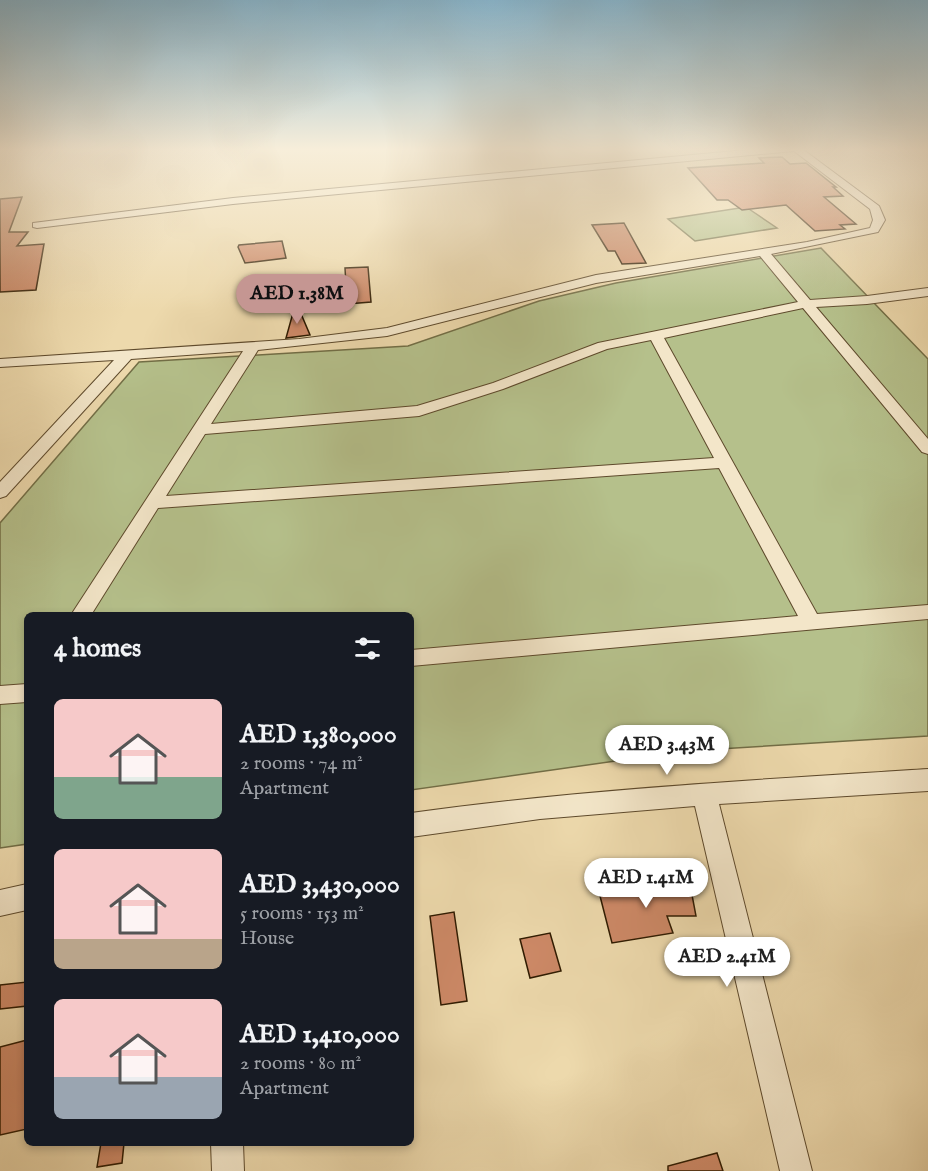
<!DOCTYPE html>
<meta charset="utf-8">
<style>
:root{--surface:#171b24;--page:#20242c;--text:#f1f3f6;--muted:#9ea1a6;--accent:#c59692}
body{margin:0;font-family:"IM FELL English",serif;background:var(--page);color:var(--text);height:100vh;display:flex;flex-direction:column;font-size:22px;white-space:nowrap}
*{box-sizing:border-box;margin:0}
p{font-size:20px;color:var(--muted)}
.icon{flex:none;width:33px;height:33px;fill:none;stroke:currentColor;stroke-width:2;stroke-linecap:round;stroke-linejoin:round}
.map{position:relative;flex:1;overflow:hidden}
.drawer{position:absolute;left:24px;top:612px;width:390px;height:534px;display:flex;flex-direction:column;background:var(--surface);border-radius:9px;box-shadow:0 3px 9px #0003}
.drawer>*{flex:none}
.price{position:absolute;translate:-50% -51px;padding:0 14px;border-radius:21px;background:#fff;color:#222;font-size:20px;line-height:39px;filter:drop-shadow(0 2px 3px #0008)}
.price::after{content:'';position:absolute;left:50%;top:36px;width:18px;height:14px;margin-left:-9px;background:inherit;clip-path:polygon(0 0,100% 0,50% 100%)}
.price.on{background:var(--accent);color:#111}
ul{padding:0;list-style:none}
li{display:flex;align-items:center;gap:18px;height:150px;padding:0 30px}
li span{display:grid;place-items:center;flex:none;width:168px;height:120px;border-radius:9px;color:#555}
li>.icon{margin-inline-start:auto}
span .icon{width:72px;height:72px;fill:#fffc;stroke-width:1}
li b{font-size:26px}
h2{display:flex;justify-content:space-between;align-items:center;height:72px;padding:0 30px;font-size:26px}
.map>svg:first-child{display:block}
.green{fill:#b5c08b;stroke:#726e46;stroke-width:1.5}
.building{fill:#cd8967;stroke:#2f1b01;stroke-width:1.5}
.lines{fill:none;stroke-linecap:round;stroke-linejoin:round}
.minor-casing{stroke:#5e4a2c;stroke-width:2}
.minor{fill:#f3e6c9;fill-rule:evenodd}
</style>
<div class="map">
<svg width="928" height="1171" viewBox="0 0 928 1171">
<rect width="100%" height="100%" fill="#edd9ac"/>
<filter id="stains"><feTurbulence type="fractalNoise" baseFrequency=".00333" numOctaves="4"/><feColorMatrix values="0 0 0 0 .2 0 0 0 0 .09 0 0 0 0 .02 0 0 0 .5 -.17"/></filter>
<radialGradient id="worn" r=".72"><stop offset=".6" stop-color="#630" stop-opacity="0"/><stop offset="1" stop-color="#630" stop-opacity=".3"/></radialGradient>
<path class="green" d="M746,207l31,21 -82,13 -27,-22z
M821,248l107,111v377l-242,15 -275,39v-175h-384v229l-27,4v-325l139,-161 269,-16 131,-45 77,-18z"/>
<path class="building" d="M782,157l8,7 16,-1 30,24h-3l10,9 -19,1 32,27 -16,1 5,4 -30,2 -29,-26 -44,5 -14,-10h-11l-29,-32 76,-5 -5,-5z
M22,197l-13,35h19l-11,14 27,-2 -8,46 -36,2v-93z
M624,223l22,40 -24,1 -7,-13h-7l-16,-26z
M282,241l4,17 -41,5 -7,-16 1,-2z
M368,267l3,35 -24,2 -2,-36z
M296,302l14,33 -24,3z
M689,879l7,37h-29l6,17 -61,10 -13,-51z
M454,912l13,89 -26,4 -11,-89z
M550,933l11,38 -31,7 -10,-39z
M27,982v24l-27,3v-24z
M27,1040v89l-27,6v-88z
M101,1143h23l-2,20 -25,4z
M717,1153l6,18h-55v-5z"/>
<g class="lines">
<g class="minor-casing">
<path id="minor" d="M768,148h33l78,58 6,14 -7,12 -107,22 39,46 57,-4 61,-8v8l-61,8 -51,3 112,132v15l-6,-2 -119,-144 -139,30 153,276 111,-9v14l-517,47v-16l387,-34 -79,-148 -561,40 -67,107h-20l172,-264 -112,8 -125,137 -6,2v-16l114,-122 -114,7v-8l299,-20 88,-11 209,-53 211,-33 63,-14 3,-8 -3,-11 -76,-58 -561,53 -196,24 -4,-1v-4l200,-25zM760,256l38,46 -200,41 -105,40 -76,23 -206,18 47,-74 129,-14 209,-53zM651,340l63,118 -548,38 39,-62 214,-18 84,-27 104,-40z
M27,684v18l-27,2v-18z
M928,769v22l-209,13 93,367h-32l-85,-365 -155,13 -129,18v-24c172,-24 344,-33 517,-44z
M27,884v26l-27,6v-26z
M211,1143h32l1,28h-32z"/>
</g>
<use href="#minor" class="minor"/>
</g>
<linearGradient id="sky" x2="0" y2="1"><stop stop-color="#88b6ce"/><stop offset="0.48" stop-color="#f7eeda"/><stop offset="1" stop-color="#f7eeda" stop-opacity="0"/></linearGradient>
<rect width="928" height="311" fill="url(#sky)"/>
<rect width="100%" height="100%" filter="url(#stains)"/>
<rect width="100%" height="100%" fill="url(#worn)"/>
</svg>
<b class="price on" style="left:297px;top:325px">AED 1.38M</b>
<b class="price" style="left:667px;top:776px">AED 3.43M</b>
<b class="price" style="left:646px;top:909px">AED 1.41M</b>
<b class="price" style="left:727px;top:988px">AED 2.41M</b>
<section class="drawer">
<h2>4 homes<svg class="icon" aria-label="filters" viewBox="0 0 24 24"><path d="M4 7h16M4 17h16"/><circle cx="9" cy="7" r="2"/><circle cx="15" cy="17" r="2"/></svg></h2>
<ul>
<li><span style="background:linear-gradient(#f6c9c9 65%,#7fa58c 0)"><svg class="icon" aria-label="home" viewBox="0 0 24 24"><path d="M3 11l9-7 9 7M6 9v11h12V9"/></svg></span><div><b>AED 1,380,000</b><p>2 rooms · 74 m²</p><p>Apartment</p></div></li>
<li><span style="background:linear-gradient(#f6c9c9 75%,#b9a48a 0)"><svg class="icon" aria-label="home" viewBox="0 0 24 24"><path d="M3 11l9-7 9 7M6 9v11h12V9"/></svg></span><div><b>AED 3,430,000</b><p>5 rooms · 153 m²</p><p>House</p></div></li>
<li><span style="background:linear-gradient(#f6c9c9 65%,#9aa5b1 0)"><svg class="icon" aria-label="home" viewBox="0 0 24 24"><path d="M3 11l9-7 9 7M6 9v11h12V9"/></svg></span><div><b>AED 1,410,000</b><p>2 rooms · 80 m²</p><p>Apartment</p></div></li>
</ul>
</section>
</div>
